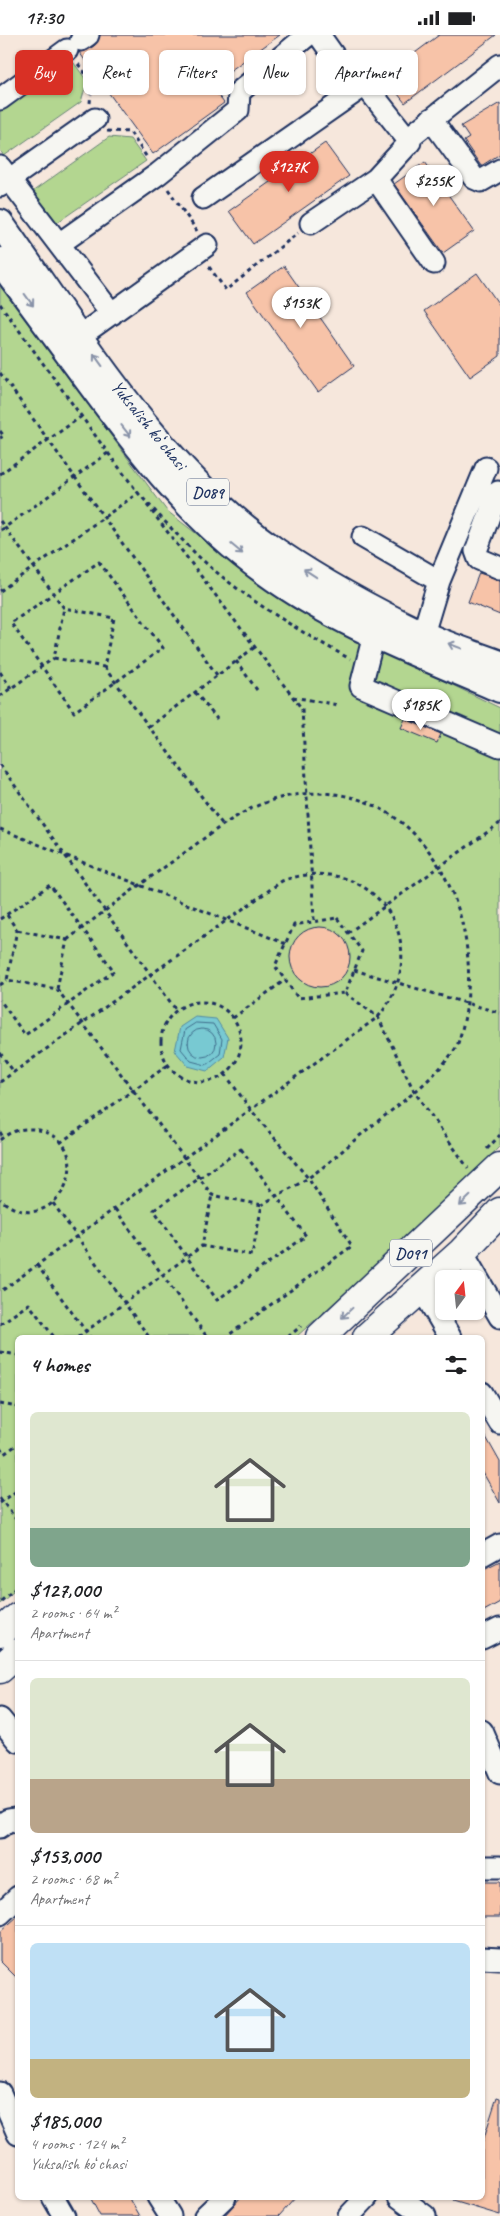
<!DOCTYPE html>
<meta charset="utf-8">
<style>
:root{--surface:#fff;--page:#f6f6f6;--text:#202124;--muted:#757577;--line:#e0e0e0;--accent:#d93025}
body{margin:0;font-family:Caveat,sans-serif;background:var(--page);color:var(--text);height:100vh;display:flex;flex-direction:column;font-size:19px;white-space:nowrap}
*{box-sizing:border-box;margin:0}
p{font-size:16px;color:var(--muted)}
.icon{flex:none;width:28px;height:28px;fill:none;stroke:currentColor;stroke-width:2;stroke-linecap:round;stroke-linejoin:round}
.map{position:relative;flex:1;overflow:hidden}
.drawer{position:absolute;left:15px;top:1300px;width:470px;height:865px;display:flex;flex-direction:column;background:var(--surface);border-radius:8px;box-shadow:0 1px 4px #0004}
.drawer>*{flex:none}
.hud{position:absolute;left:15px;top:15px;width:470px;height:45px;display:flex;gap:10px}
.needle{width:32px;rotate:15deg}
.controls{position:absolute;left:435px;top:1235px;display:grid;gap:10px}
.controls a{display:grid;place-items:center;width:50px;height:50px;border-radius:8px;background:var(--surface);box-shadow:0 1px 4px #0004;font-size:25px}
.price{position:absolute;translate:-50% -42px;padding:0 11px;border-radius:18px;background:#fff;color:#222;font-size:16px;line-height:32px;filter:drop-shadow(0 1px 2px #0008)}
.price::after{content:'';position:absolute;left:50%;top:30px;width:15px;height:11px;margin-left:-8px;background:inherit;clip-path:polygon(0 0,100% 0,50% 100%)}
.price.on{background:var(--accent);color:#fff}
ul{padding:0;list-style:none}
li{display:grid;align-content:center;gap:10px;height:265px;padding:0 15px}
li+li{border-top:1px solid var(--line)}
li span{display:grid;place-items:center;height:155px;border-radius:8px;color:#555}
li>.icon{margin-inline-start:auto}
span .icon{width:90px;height:90px;fill:#fffc;stroke-width:1}
li b{font-size:21px}
h2{display:flex;justify-content:space-between;align-items:center;height:60px;padding:0 15px;font-size:21px}
.chip{padding:0 18px;border-radius:8px;background:var(--surface);box-shadow:0 1px 4px #0004;font-size:18px;line-height:45px}
.chip.on{background:var(--accent);color:#fff}
.status{display:flex;justify-content:space-between;align-items:center;height:35px;padding:0 25px;background:var(--surface);direction:ltr}
.status svg{height:14px;fill:currentColor}
.map>svg:first-child{display:block}
.green{fill:#b3d690;stroke:#678277}
.water{fill:#78c9d2;stroke:#538ba4}
.lines{fill:none;stroke-linecap:round;stroke-linejoin:round}
.shore{stroke:#406d8c;stroke-width:1}
.building{fill:#f7c3a8;stroke:#1b2f5e}
.minor-casing{stroke:#1b2f5e;stroke-width:25}
.major-casing{stroke:#1b2f5e;stroke-width:30}
.highway-casing{stroke:#1b2f5e;stroke-width:31}
.path{stroke:#1b2f5e;stroke-width:3;stroke-dasharray:4 4;stroke-linecap:butt}
.minor{stroke:#f6f6f2;stroke-width:21}
.major{stroke:#f6f6f2;stroke-width:26}
.highway{stroke:#f6f6f2;stroke-width:28}
.oneway{stroke:#8892a8}
.labels{text-anchor:middle;stroke-width:4;stroke-linejoin:round;paint-order:stroke}
.shield{fill:#f6f6f2;stroke:#5d6b8a;stroke-width:1}
.shield-label{font-size:16px;font-weight:bold;fill:#1b2f5e}
.street-label{font-size:18px;fill:#1b2f5e;stroke:#f6f6f2}
</style>
<div class="status"><b>17:30</b><svg viewBox="0 0 49 12"><path d="M0 12V9h3v3zM5 12V6h3v6zM10 12V3h3v9zM15 12V0h3v12zM26 1h20v11H26zM47 4h2v5h-2z"/></svg></div>
<div class="map">
<svg width="500" height="2181" viewBox="0 0 500 2181">
<rect width="100%" height="100%" fill="#f6e7dc"/>
<filter id="ink" filterUnits="userSpaceOnUse"><feTurbulence type="fractalNoise" baseFrequency=".02" numOctaves="2"/><feDisplacementMap in="SourceGraphic" scale="10" xChannelSelector="R" yChannelSelector="G"/><feConvolveMatrix kernelMatrix="1 2 1 2 8 2 1 2 1" color-interpolation-filters="sRGB"/></filter>
<g filter="url(#ink)">
<path class="green" d="M71,24l16,22 -6,21 -77,54 -4,-6v-41z
M109,102l21,2 16,22 -91,63 -23,-32z
M0,251l167,225 126,97 207,100v438l-56,58 -148,133h-278l-1,251 -17,16z"/>
<path class="water" d="M195,982l21,2 12,19 -4,19 -17,14 -19,-5 -13,-15 5,-24z"/>
<g class="lines">
<path class="shore" d="M196,988l17,1 9,15 -2,15 -14,11 -15,-4 -10,-12 4,-19z
M188 1008a14 14 0 1 1 28 0a14 14 0 1 1-28 0Z"/>
</g>
<path class="building" d="M100,0h180l-70,50 14,18 -71,51 -74,-102 9,-2 7,-5z
M439,0h57l-91,68 -21,-27z
M500,68v51l-19,12 -17,-25 5,-3 -8,-12z
M325,108l24,33 -96,68 -24,-33z
M425,127l49,69 -31,22 -49,-69z
M284,231l70,100 -36,26 -71,-100z
M477,238l23,33v50l-30,21 -46,-66z
M479,538l21,7v35l-32,-13z
M405,684l36,15 -4,9 -36,-15z
M290 922a30 30 0 1 1 60 0a30 30 0 1 1-60 0Z
M482,1395l18,32v41l-18,-32z
M500,1526v41l-18,10v-42z
M482,1847h18v35h-18z
M18,1881v63l-18,-18v-29z
M497,2062l3,1v117l-47,-14v-4h29v-53z
M90,2162h39l11,19h-40z
M241,2162h55l-17,19h-55z"/>
<g class="lines">
<g class="minor-casing">
<path id="minor" d="M319,0l39,55
M81,5l7,-5
M0,64l67,-49
M431,84l43,59 7,3 19,-11
M407,104l93,-74
M0,132l112,147
M0,151l95,-67
M203,163l162,-113 45,57 -34,37 58,84
M311,188l65,-44
M59,209l99,-70 80,-64 1,-18 69,-57
M80,301l127,-91
M498,457l-22,59 3,8 21,9
M363,502l76,44
M423,599l16,-53 47,-113
M374,600l-13,51 139,60
M462,1217l38,65
M422,1254l28,48
M482,1358l18,30
M482,1520l18,-10
M482,1603l18,-9
M0,1684l18,22
M482,1696l18,42
M0,1792l8,-7 6,-1 4,3
M482,1832h18
M0,1879l18,-17
M482,1923l18,1
M0,2058l18,41
M53,2162l11,19
M158,2162l12,19
M399,2162l26,19
M205,2181l20,-19
M349,2181l18,-19"/>
</g>
<g class="major-casing">
<path id="major" d="M0,188c80,113 162,249 277,329 46,31 95,58 145,82 25,12 52,20 78,30
M0,226c30,41 60,81 90,122 51,69 103,137 174,188 71,52 155,83 236,118"/>
</g>
<g class="highway-casing">
<path id="highway" d="M320,1302l180,-170
M367,1302l95,-85 38,-40
M0,1598l18,-16
M0,1634l18,-16"/>
</g>
<path class="path" d="M78,29l14,18 -2,21
M107,96l23,1 18,27
M168,154l29,42
M209,232l17,23 72,-57
M0,269l108,149 -108,78
M0,338l217,302
M0,396l4,5 -4,2
M108,418l31,41
M0,439l82,-58
M147,470l155,204 12,211
M0,486l64,87 50,10 -10,49 -50,-9 10,-50
M99,527l64,86 -89,64 -63,-89z
M0,556l138,-98c20,21 39,42 59,62 45,42 99,74 153,104
M236,626l21,29
M104,632l119,158
M0,637l11,16
M195,657l22,27
M0,661l54,-38
M293,662l45,8
M149,692l106,-80
M0,730l176,245
M0,794l286,115
M7,880l10,15 -10,50 50,9 10,-49 -50,-10
M337,883l25,33 -17,42 -47,5 -23,-32 19,-41z
M0,884l50,-34 64,86 -89,64 -25,-35
M348,898l152,-110
M67,905c36,-28 72,-55 109,-81 32,-23 62,-49 100,-60 143,-39 224,124 181,247 -22,34 -58,58 -89,83 -20,16 -39,35 -60,49 -15,10 -32,17 -46,27
M354,935l146,43
M0,950l7,-5
M57,954l155,206 50,10 -10,50 -50,-9 10,-51
M345,958l33,24 36,74 54,77
M161 1007a40 40 0 1 1 80 0a40 40 0 1 1-80 0Z
M233,983l52,-38
M0,1018l14,19
M225,1039l26,36 57,68 44,68 -126,91
M0,1047l282,-201c89,-33 158,62 96,136l-378,275
M0,1097l3,5
M0,1105c11,-10 25,-13 39,-10 65,15 15,117 -39,69
M60,1108l108,-78
M241,1114l65,87 -89,64 -63,-90z
M487,1114l13,-14
M53,1168l96,134
M115,1174l92,128
M37,1230l53,72
M0,1289l29,-20 25,33
M78,1302l124,-91
M288,1302l13,-11
M0,1317l18,3
M0,1369l18,3
M0,1413l4,6 14,-10
M0,1463l18,24
M0,1468l18,-13
M1,1566l17,-15"/>
<use href="#minor" class="minor"/>
<use href="#major" class="major"/>
<use href="#highway" class="highway"/>
</g>
<defs><path id="oneway-shaft" d="M-6 0H5M1.5-3L5.5 0L1.5 3" fill="none" stroke-width="1.6" stroke-linecap="round" stroke-linejoin="round" transform="scale(1.25)"/></defs>
<g class="oneway">
<use href="#oneway-shaft" transform="translate(29 265) rotate(54)"/>
<use href="#oneway-shaft" transform="translate(98 325) rotate(-126)"/>
<use href="#oneway-shaft" transform="translate(126 396) rotate(52)"/>
<use href="#oneway-shaft" transform="translate(237 514) rotate(40)"/>
<use href="#oneway-shaft" transform="translate(310 538) rotate(-147)"/>
<use href="#oneway-shaft" transform="translate(455 611) rotate(-159)"/>
<use href="#oneway-shaft" transform="translate(465 1166) rotate(136)"/>
<use href="#oneway-shaft" transform="translate(347 1278) rotate(137)"/>
</g>
</g>
<g class="labels">
<g class="shield">
<rect x="187" y="443.5" width="42" height="27" rx="4"/>
<rect x="390" y="1204.5" width="42" height="27" rx="4"/>
</g>
<g class="shield-label">
<text x="208" y="463">D089</text>
<text x="411" y="1224">D091</text>
</g>
<g class="street-label">
<text transform="translate(149 390) rotate(51)" y="6">Yuksalish koʻchasi</text>
</g>
</g>
</svg>
<div class="controls">
<a><svg class="needle" viewBox="-14 -14 28 28"><path d="M0-13l5 13h-10z" fill="#e53935"/><path d="M0 13l5-13h-10z" fill="#757577"/></svg></a>
</div>
<b class="price on" style="left:289px;top:158px">$127K</b>
<b class="price" style="left:434px;top:172px">$255K</b>
<b class="price" style="left:301px;top:294px">$153K</b>
<b class="price" style="left:421px;top:696px">$185K</b>
<div class="hud">
<a class="chip on">Buy</a>
<a class="chip">Rent</a>
<a class="chip">Filters</a>
<a class="chip">New</a>
<a class="chip">Apartment</a>
</div>
<section class="drawer">
<h2>4 homes<svg class="icon" aria-label="filters" viewBox="0 0 24 24"><path d="M4 7h16M4 17h16"/><circle cx="9" cy="7" r="2"/><circle cx="15" cy="17" r="2"/></svg></h2>
<ul>
<li><span style="background:linear-gradient(#dfe7d0 75%,#7fa58c 0)"><svg class="icon" aria-label="home" viewBox="0 0 24 24"><path d="M3 11l9-7 9 7M6 9v11h12V9"/></svg></span><div><b>$127,000</b><p>2 rooms · 64 m²</p><p>Apartment</p></div></li>
<li><span style="background:linear-gradient(#dfe7d0 65%,#b9a48a 0)"><svg class="icon" aria-label="home" viewBox="0 0 24 24"><path d="M3 11l9-7 9 7M6 9v11h12V9"/></svg></span><div><b>$153,000</b><p>2 rooms · 68 m²</p><p>Apartment</p></div></li>
<li><span style="background:linear-gradient(#bfe0f5 75%,#c2b280 0)"><svg class="icon" aria-label="home" viewBox="0 0 24 24"><path d="M3 11l9-7 9 7M6 9v11h12V9"/></svg></span><div><b>$185,000</b><p>4 rooms · 124 m²</p><p>Yuksalish koʻchasi</p></div></li>
</ul>
</section>
</div>
